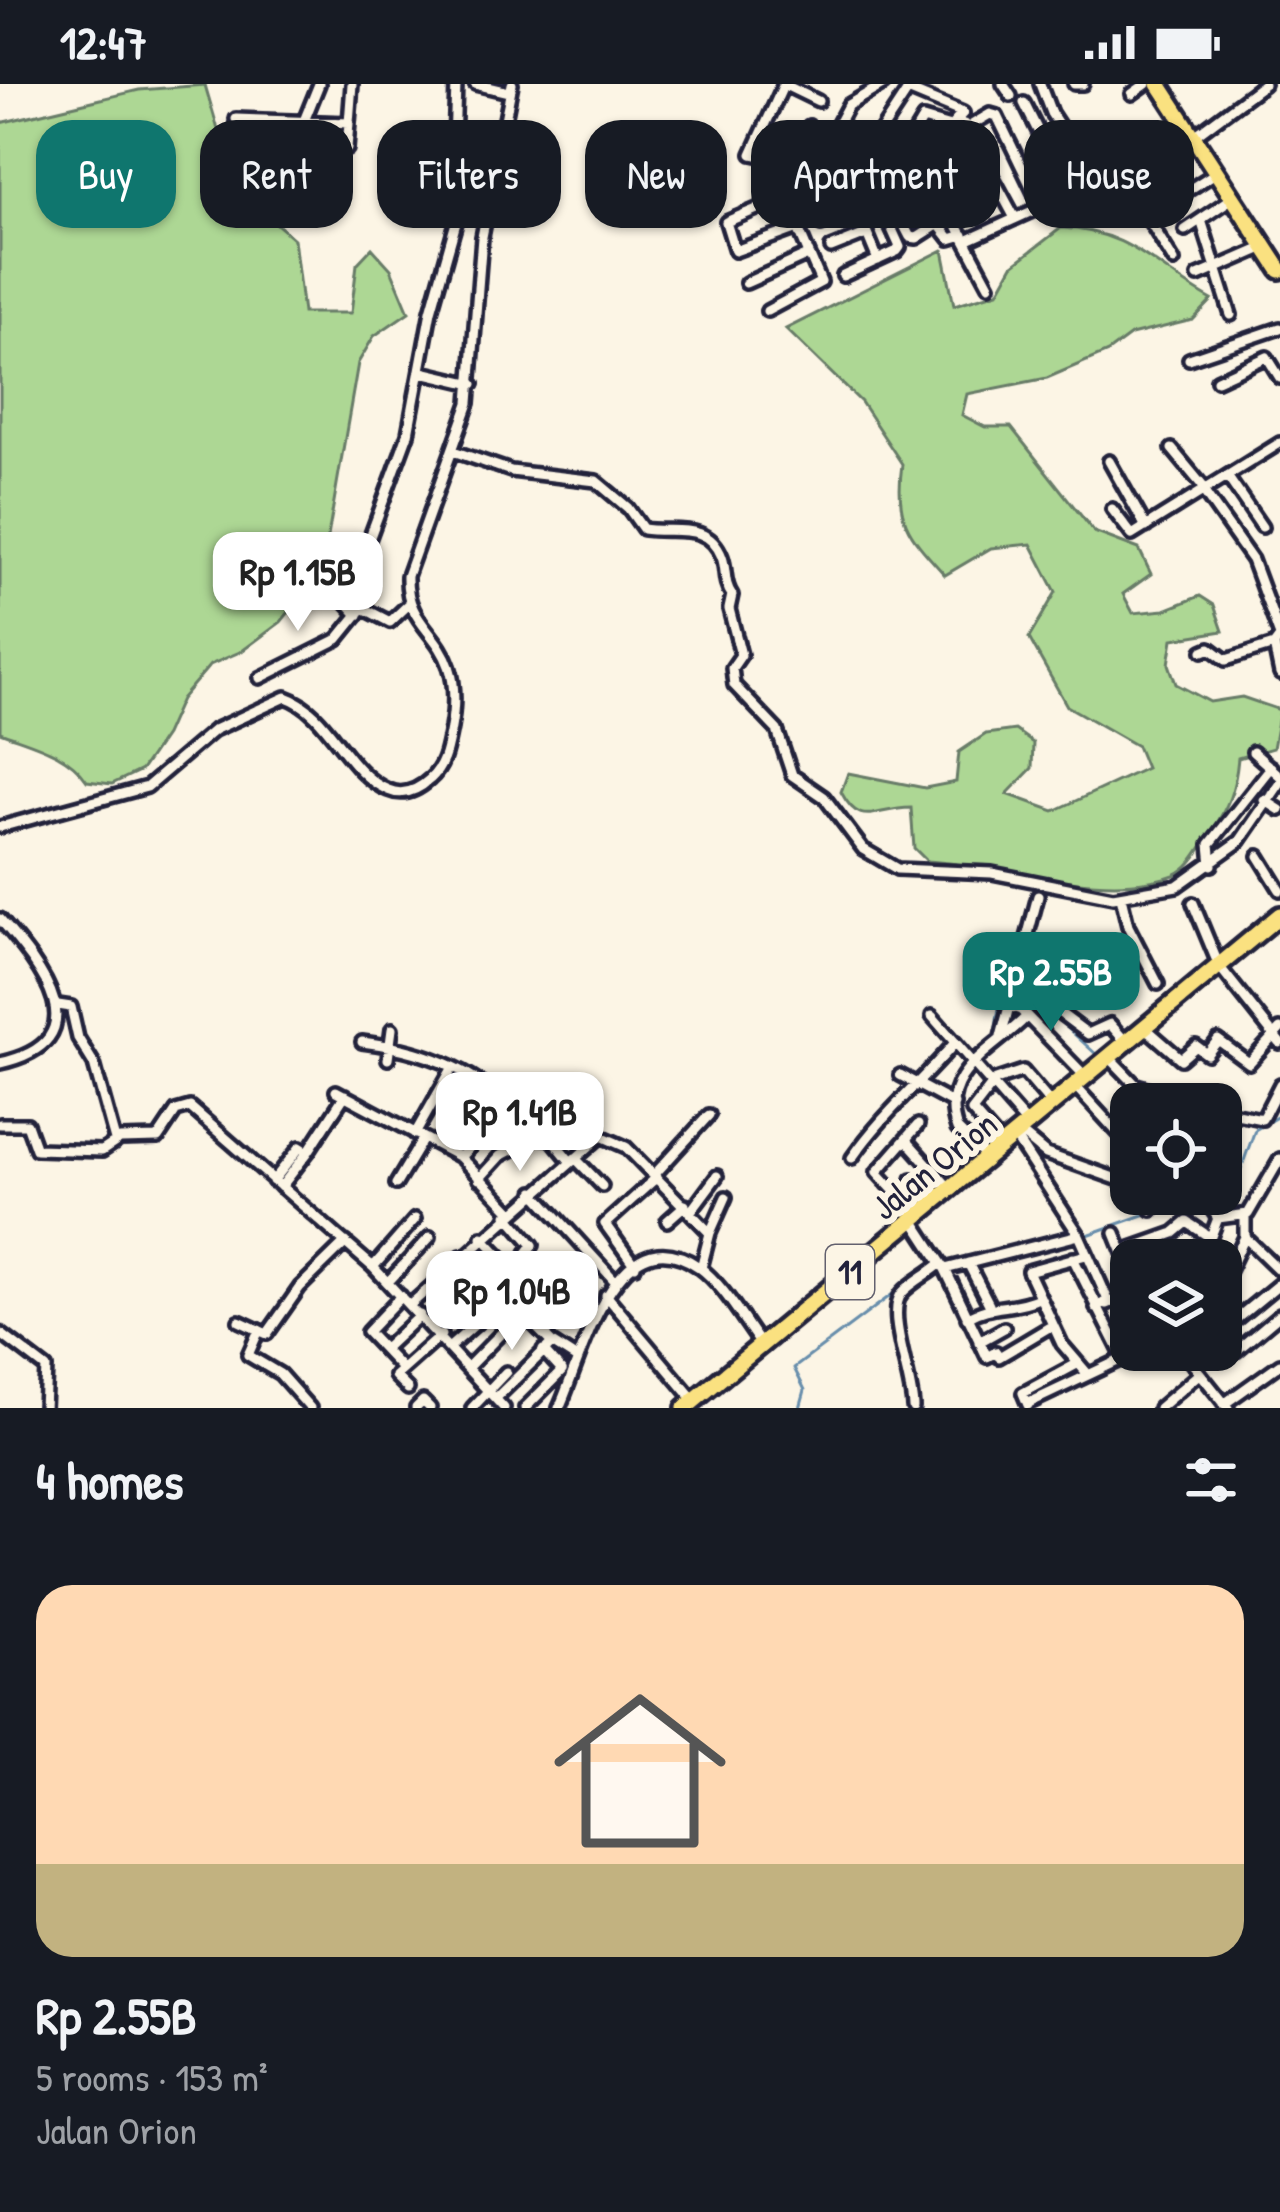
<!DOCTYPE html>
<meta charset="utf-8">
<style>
:root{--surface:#171b24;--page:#242831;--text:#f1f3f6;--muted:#9ea1a6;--line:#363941;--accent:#0f766e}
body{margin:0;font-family:"Patrick Hand",sans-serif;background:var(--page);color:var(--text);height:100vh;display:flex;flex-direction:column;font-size:45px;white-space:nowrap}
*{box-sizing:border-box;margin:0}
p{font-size:39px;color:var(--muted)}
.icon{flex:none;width:66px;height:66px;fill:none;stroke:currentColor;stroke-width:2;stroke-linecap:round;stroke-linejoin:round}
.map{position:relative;height:1324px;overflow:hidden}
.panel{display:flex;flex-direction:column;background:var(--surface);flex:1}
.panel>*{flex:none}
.guide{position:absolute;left:36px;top:36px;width:1209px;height:108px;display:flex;gap:24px}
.controls{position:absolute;left:1110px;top:999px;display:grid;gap:24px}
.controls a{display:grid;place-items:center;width:132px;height:132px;border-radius:24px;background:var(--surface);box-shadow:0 3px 9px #0004;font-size:60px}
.price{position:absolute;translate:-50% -102px;padding:0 27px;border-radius:24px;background:#fff;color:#222;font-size:39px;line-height:78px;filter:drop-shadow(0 3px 6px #0008)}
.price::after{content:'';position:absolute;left:50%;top:72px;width:36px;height:27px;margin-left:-18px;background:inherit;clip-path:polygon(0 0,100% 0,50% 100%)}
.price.active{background:var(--accent);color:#fff}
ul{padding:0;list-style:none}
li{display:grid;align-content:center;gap:24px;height:636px;padding:0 36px}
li+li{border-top:3px solid var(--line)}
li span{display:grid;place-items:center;height:372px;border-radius:36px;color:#555}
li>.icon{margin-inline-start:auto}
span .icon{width:216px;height:216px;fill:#fffc;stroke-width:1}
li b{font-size:51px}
h2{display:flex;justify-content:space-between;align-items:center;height:144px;padding:0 36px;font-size:51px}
.tag{padding:0 42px;border-radius:36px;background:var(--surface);box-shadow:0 3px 9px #0004;font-size:42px;line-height:108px}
.tag.active{background:var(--accent);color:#fff}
.status{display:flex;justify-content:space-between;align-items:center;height:84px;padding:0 60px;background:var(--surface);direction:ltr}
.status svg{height:33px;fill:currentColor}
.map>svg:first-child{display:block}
.green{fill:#add794;stroke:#687c68;stroke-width:3}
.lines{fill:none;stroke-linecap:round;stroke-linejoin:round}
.stream{stroke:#688eac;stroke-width:3}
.street-casing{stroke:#22223b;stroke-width:18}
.highway-casing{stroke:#22223b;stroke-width:24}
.street{stroke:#fcf5e5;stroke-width:9}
.highway{stroke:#fae180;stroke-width:15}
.labels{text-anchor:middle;stroke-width:12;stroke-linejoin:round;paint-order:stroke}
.shield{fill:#fcf5e5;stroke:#63616e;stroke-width:3}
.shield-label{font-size:33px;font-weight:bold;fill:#22223b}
.street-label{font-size:36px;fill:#22223b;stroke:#fcf5e5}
</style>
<div class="status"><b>12:47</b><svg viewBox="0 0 49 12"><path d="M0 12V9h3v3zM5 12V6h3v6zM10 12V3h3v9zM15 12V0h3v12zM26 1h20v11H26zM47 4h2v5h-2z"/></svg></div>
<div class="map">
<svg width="1280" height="1324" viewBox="0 0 1280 1324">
<rect width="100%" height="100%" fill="#fcf5e5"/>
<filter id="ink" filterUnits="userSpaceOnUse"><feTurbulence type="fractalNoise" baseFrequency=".00833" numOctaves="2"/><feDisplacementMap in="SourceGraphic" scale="24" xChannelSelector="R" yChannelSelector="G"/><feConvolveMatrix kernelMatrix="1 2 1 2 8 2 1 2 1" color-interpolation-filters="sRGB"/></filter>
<g filter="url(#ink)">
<path class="green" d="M205,1l14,48 39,2 19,22 34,21 -30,22 -11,18 24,21 9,74h48l6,-49 15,-16 19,21 18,43 -35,24 -16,27 -36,208 -41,51 -39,29 -32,14 -29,34 -16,36 -24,35 -29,14 -25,-3c-19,-29 -56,-37 -87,-49v-609l139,-33z
M1061,144c69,2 95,41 151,72l-19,20 -62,15 -23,17 -61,26 -80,16 -5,21 23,12h26l83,105 45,17 12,25 -28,20 10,19 32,-3 35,-14 14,9 9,26 -50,8 -4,25 7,20 34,18 32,-5 38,13 -7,38 -35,10c-3,33 -10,49 -28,76 -10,15 -19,34 -36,41 -67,25 -174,-10 -247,-14l-13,-13 -3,-40c-36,0 -50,22 -70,-16l7,-19 77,15 31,-6 3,-30 27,-18 29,-4 18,13 -1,25 -25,26 47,17 92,-43 -9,-22 -70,-40 -38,-68 27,-46 -25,-48 -40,4 -46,27c-36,-40 -51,-54 -43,-111l-41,-62 -75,-73 157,-79 11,55 44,-13 15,-27z"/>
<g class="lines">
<path class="stream" d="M1013,889l10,-37
M995,900l16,1
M1042,921l55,50
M994,956l6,-39 9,-13
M1227,1033l18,2
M1048,1075l18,7
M1191,1110l22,26
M1153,1111l29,-1
M1216,1121l25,-36 14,-39 25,-15
M1251,1133l19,-32
M1217,1140l26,-2
M1082,1153l112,-40
M937,1188l31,-5
M800,1324l5,-18 -11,-22 136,-102"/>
<g class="street-casing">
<path id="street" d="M475,0l34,8
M783,0l35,17
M784,0l-32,70 39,8
M1003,0l8,12
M1040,0l11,29 57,88
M1074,0h9
M1132,10l14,-10
M1024,19l44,88 -27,16
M236,35l113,4
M304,37l15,-37
M964,40l51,94
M1193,53l71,-53
M1145,59l13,19
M907,61l23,30 59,110
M347,65l5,-65
M792,77l87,17 31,59 7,1 22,-14 -40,-65
M391,84l99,13
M854,88l54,-82 55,23 -13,14 -27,-8 -24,40 -20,19
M814,101l-5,12 12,28 35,-15
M1173,116l44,-28
M1201,136l30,95
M831,137l-17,-36 3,-22 31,-58 36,-21
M939,141l11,14 13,-4
M1185,146l49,-33
M787,147l-15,-46 37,-59
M966,157l75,-34 -44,-91 -7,-2 -22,13
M831,164l35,-14
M1174,177l-44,-72 35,-32 31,-17
M843,192l54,-25 3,-4 -27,-60 -28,-7 33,80
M1198,192l67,-29
M746,199l62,-28
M767,227l54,-29 -23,-54 -63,23 -9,-29 50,-21
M1189,275l91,-31
M422,288l51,12
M1217,296l50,-23 13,21
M1172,365l34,41
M453,367l58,20 85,10 32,27 15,21c29,5 65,-9 79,28 5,14 1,25 10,38l-3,14 12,46 -9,13 2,17 43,45 15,45 32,22 39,52 34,20 95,4 121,24 64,-11 63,-45 40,-58
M1109,377l37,66
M1227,392l35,51
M1204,408l48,68 28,76
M1112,425l20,26 148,-92
M358,531l-12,-13 62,-168 23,-123 30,-106 -9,-2 4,-119
M1274,561l6,29
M1203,567l7,-3 16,12 48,-15 6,-8
M260,594l78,-39 25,-31 27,14 18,-17
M1253,668l27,24
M1264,716l16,10
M0,743l147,-40 67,-57 72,-33c44,15 59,75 102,93 16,7 30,0 42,-11 15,-13 17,-32 21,-51 17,-96 -46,-88 -44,-152l62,-173 13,-166 30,-153
M1259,772l21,34
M1212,781l-2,-21 61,-77
M1121,813l7,29 30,58
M1193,819l26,63 61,77
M0,835c41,48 102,121 0,144
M1012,893l76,57 22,-10 15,17
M58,921l13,2 7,31 16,26 21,76
M1006,921l15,5 65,67
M932,932l95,108
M1143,942l38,33 15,-13 11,8 11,-14 31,23 31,-34
M1001,953l37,-141
M362,958c65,8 132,32 167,93l23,4 18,22
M1109,973l27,28 67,19
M388,975l4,-30
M900,991l54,29
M1075,1002l56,61
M336,1007l124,66 51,54
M436,1014l20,13
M1221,1027l41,8 18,-35
M0,1040h27l9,25 66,2 18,-12 38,-1 18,-27 14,-4 183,160 131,141
M415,1050l38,-67
M1023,1051l23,19 85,30
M1015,1053l64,98 29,65 -12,8
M906,1056l44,49
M1001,1060l-29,-33 24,-31 27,-9 29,34
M460,1073l16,-16
M575,1074l27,28
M852,1074c30,-43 67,-74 101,-113
M988,1075l-31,-30c-20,-56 37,-79 68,-111
M655,1090l54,-59
M479,1095l21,-23 34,-18
M912,1095l22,23
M273,1097l27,-34 8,5 37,-57
M396,1100l27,-45
M281,1103l27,-35
M534,1108l82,90
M1147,1110l5,16
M1201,1110l17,24
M691,1127l26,-35
M507,1131l26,30 -6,8 18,20 -30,27
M916,1131l-39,-43 41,-47
M1245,1132v21l35,34
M913,1136l32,49 42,88 9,-5 3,5 52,-31
M667,1137l18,-16
M710,1149l16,-36
M1115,1149l16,40
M482,1153l25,26
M1123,1167l51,-18 13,-11 21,14
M461,1172l42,42
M1073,1174l51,101
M1202,1176l16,-42 30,-4 32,-55
M968,1179l21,41
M635,1182l-30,-42 52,-47
M373,1183l42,-48
M945,1185l134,-34
M388,1198l42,-45
M1221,1203l24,-50
M606,1211l88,105
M401,1212l-34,36 35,37
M1107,1220l24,-10
M410,1221l191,-169 25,11 84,86 -9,35
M967,1234c24,-15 46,-8 72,-20
M1235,1236l45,-37
M239,1237l28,13 33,-47 46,-45
M259,1246l-11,25 32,19 30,34
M0,1249l46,35 -2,40
M545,1250l6,-8 -4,-9
M979,1258l25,-14
M452,1261l54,-48 46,46
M386,1263l34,-32
M1181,1266l19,23
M1236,1267l44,-37
M469,1282l55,-56
M1086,1288l-24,-28 -34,-73 58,-16
M408,1305l-13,-13 46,-41
M497,1313l55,-54 25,16
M1029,1319l112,-53
M1224,1320l56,-40
M1028,1321l-5,-12 52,-28
M416,1324l7,-7 7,7
M472,1324l34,-36
M525,1324l37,-37 -19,-21
M559,1324c22,-46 56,-200 140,-141 25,18 45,55 64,80
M913,1324c0,-29 -28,-95 -11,-115 11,-12 27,-19 39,-30
M1159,1324l41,-35 28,35"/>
</g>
<g class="highway-casing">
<path id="highway" d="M1159,0l121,186
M685,1324l595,-493"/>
</g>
<use href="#street" class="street"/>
<use href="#highway" class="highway"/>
</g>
</g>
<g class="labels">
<rect class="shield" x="826" y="1161" width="48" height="54" rx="9"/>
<g class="shield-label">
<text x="850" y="1200">11</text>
</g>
<g class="street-label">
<text transform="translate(934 1081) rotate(-39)" y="13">Jalan Orion</text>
</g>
</g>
</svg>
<div class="controls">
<a><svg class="icon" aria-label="locate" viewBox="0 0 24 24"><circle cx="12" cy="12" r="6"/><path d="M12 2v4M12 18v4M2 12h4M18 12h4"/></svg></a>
<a><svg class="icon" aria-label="layers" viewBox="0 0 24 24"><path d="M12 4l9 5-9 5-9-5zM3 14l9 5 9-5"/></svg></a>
</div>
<b class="price" style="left:298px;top:550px">Rp 1.15B</b>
<b class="price active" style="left:1051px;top:950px">Rp 2.55B</b>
<b class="price" style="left:520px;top:1090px">Rp 1.41B</b>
<b class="price" style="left:512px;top:1269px">Rp 1.04B</b>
<div class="guide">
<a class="tag active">Buy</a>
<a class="tag">Rent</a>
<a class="tag">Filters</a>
<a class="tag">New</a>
<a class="tag">Apartment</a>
<a class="tag">House</a>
</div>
</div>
<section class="panel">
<h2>4 homes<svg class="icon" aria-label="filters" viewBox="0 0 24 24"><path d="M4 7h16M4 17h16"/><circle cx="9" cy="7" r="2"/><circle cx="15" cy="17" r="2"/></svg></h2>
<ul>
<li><span style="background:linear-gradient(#ffd9b3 75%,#c2b280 0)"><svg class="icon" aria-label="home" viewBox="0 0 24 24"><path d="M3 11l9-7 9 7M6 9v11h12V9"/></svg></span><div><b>Rp 2.55B</b><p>5 rooms · 153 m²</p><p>Jalan Orion</p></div></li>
</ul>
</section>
